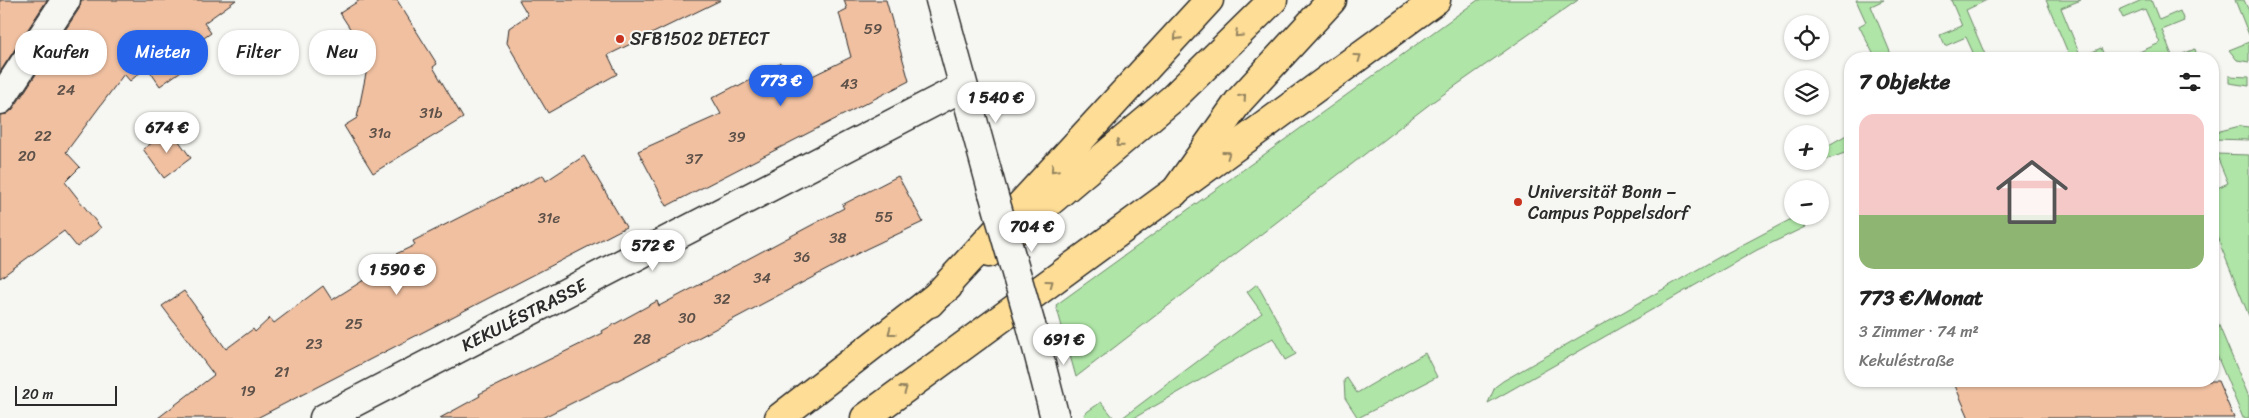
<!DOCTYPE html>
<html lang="de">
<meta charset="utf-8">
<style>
:root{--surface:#fff;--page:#f6f6f6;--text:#222;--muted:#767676;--accent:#2563eb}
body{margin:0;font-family:Sriracha,sans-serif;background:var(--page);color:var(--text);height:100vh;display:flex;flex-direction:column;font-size:19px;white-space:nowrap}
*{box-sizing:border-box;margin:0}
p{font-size:16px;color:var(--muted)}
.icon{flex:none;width:28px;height:28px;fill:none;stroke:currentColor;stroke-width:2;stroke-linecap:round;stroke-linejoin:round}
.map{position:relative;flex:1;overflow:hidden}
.side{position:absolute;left:1844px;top:52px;width:375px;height:335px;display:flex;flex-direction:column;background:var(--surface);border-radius:20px;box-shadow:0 1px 4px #0004}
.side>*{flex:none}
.guide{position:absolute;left:15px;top:30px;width:475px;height:45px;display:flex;gap:10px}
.controls{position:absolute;left:1784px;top:15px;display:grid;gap:10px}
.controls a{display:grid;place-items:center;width:45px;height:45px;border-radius:50%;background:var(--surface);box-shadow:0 1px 4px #0004;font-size:25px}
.scale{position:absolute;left:15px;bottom:12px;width:102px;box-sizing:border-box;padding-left:5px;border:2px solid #2b2b2b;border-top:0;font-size:14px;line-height:18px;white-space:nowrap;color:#2b2b2b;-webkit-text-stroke:4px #f6f6f2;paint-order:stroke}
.price{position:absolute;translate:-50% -42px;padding:0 11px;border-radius:18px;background:#fff;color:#222;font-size:16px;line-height:32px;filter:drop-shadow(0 1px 2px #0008)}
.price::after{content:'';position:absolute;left:50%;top:30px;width:15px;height:11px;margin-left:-8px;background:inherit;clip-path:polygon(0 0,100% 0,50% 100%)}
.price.current{background:var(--accent);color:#fff}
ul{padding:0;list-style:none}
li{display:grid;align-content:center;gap:10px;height:265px;padding:0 15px}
li span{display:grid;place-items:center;height:155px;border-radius:15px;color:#555}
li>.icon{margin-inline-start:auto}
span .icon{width:90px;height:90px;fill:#fffc;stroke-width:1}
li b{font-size:21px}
h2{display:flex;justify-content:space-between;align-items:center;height:60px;padding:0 15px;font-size:21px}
.chip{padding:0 18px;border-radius:20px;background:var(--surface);box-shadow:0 1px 4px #0004;font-size:18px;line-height:45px}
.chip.current{background:var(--accent);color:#fff}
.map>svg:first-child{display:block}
.green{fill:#afe5a7;stroke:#6d8869}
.building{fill:#f0c0a1;stroke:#2b2b2b}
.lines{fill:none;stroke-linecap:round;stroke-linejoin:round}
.minor-casing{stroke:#2b2b2b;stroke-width:31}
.tertiary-casing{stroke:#2b2b2b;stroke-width:31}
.trunk-casing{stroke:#2b2b2b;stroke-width:31}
.motorway-casing{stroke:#2b2b2b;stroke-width:31}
.minor{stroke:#f6f6f2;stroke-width:28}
.tertiary{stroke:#f6f6f2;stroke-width:28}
.trunk{stroke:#fedd96;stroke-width:28}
.motorway{stroke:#fedd96;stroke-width:28}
.minor-bridge-casing{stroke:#2b2b2b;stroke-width:31;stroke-linecap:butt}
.minor-bridge{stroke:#f6f6f2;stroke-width:28}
.oneway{stroke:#948460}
.poi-dot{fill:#c8321e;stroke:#f6f6f2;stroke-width:2}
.labels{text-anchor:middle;stroke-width:4;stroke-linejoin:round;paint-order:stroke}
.number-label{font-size:15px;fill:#5c5048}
.poi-label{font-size:18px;fill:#2b2b2b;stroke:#f6f6f2;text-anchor:start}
.street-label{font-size:18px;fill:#2b2b2b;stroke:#f6f6f2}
</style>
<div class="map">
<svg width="2249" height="418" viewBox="0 0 2249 418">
<rect width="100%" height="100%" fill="#f6f6f2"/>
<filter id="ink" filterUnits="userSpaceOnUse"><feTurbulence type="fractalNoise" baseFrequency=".02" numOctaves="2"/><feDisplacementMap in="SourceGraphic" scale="10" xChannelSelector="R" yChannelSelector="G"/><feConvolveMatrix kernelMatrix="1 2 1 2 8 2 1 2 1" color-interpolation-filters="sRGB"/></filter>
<g filter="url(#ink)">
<path class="green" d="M1478,0h100l-147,103 -355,274 -20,-72z
M1856,0h28l-13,6 22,53h-17l-17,-33 7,-4z
M1951,0h36l-21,10 21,49h-11l-10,-22 -21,9 -5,-11 22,-9z
M2046,0h35l-20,8 20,49 20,-9 5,11h-44l7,-4z
M2142,0h9l8,20 21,-9 4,10 -22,9 11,28 22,-9 3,10 -57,-1 -4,-5 23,-10 -15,-34 -22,9 -4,-8z
M2235,0h9l5,11v24z
M2249,42v20l-12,-2 -8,-10z
M2229,76l20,1v9l-20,-3z
M2240,126l9,1v13l-36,-1v-3l7,-5z
M1850,133v18l-49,18 -5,-8h24v-11z
M2216,154l33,1v161l-36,-89v-37l15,-7z
M1797,216h3l5,11 -48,23 -269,153 7,-16 8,-6 218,-125z
M1257,284l39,70 -11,6 -12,-22 -139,80h-12l140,-105 -15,-21z
M2212,309l37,88v21h-6l-30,-72z
M1425,353l12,24 -79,41 -13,-20 -1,-18 3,-2 10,15z
M1101,402l13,16h-29l-1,-4z"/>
<path class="building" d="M0,0h47l-47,72z
M81,0h155l-32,23 7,10 -35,25 8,11 -24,17 -13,-19 -17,14 -6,-7 -58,78 14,15 -15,15 36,46 -24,19 -13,-16 -64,47v-163l7,-1 6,-5 66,-100z
M360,0h37l40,64 -4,3 30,51 -90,55 -29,-47 13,-8 14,-69 -24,-6 4,-13 -11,-17z
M519,0h202l-113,55 9,19 -69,39 -41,-70 2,-15 19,-13z
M844,0h42l23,81 -242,125 -29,-55 83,-37 -9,-16 25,-13 1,2 43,-24 11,23 59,-29 -12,-44 8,-4z
M171,130l20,28 -27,20 -21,-29z
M584,156l42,71 -369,191h-99l56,-43 -52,-69 22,-15 42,58 27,-20 2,3 15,-14 4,5 49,-37 9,14 67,-42 -3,-4 19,-9 -2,-4 130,-66 3,6z
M898,176l25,46 -57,27 -240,127 -84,42h-102l40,-22 -1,-2 124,-61 -1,-2 55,-30 2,5 185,-98 -2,-3z
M1953,381h265l16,37h-265z"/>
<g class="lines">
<g class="minor-casing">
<path id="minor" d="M940,0l53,193
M1031,325l24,93
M324,418l639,-331"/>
</g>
<g class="tertiary-casing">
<path id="tertiary" d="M0,100l66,-100"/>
</g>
<g class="trunk-casing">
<path id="trunk" d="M989,253l183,-154 101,-99
M779,418l169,-131
M865,418l571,-418"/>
</g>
<g class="motorway-casing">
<path id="motorway" d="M1174,193l65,-92 93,-101
M930,303l279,-303"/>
</g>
<use href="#minor" class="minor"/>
<use href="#tertiary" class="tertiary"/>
<use href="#trunk" class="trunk"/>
<use href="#motorway" class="motorway"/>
<g class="minor-bridge-casing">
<path id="minor-bridge" d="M993,193l38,132"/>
</g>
<use href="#minor-bridge" class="minor-bridge"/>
</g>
<defs><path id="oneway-chevron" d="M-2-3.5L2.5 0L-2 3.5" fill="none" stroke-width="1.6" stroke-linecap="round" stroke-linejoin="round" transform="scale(1.25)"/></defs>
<g class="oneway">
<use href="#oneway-chevron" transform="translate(1238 34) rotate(136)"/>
<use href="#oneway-chevron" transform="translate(1177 37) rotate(133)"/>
<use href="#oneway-chevron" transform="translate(1358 57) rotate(-36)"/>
<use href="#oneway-chevron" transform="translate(1243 97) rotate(-48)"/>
<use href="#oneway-chevron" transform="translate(1119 144) rotate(140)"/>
<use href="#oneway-chevron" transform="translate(1227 154) rotate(-36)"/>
<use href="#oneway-chevron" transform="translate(1054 169) rotate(133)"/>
<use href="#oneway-chevron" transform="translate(1050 283) rotate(-36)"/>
<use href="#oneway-chevron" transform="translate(891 332) rotate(143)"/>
<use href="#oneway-chevron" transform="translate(904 389) rotate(-36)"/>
</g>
</g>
<g class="poi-dot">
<circle cx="620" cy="39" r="5"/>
<circle cx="1518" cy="202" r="5"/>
</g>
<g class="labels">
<g class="number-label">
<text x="873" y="34">59</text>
<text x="849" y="89">43</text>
<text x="66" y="95">24</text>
<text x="431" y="118">31b</text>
<text x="380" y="138">31a</text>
<text x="43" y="141">22</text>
<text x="737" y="142">39</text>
<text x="27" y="161">20</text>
<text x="694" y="164">37</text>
<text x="884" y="222">55</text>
<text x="549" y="223">31e</text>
<text x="838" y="243">38</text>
<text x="802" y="262">36</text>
<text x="762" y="283">34</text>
<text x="722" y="304">32</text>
<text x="687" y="323">30</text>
<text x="354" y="329">25</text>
<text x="642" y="344">28</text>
<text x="314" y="349">23</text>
<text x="282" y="377">21</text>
<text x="248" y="396">19</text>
</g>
<g class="poi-label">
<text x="630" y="45">SFB1502 DETECT</text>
<text x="1528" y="198">Universität Bonn –<tspan x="1528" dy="21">Campus Poppelsdorf</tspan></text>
</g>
<g class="street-label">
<text transform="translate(524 315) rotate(-27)" y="6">KEKULÉSTRASSE</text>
</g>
</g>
</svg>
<div class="controls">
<a><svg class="icon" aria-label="locate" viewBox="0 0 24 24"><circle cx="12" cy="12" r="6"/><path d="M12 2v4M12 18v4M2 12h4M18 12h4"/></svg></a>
<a><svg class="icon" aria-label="layers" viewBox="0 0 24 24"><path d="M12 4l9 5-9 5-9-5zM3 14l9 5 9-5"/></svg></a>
<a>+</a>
<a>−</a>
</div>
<div class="scale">20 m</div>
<b class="price current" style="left:781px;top:107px">773 €</b>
<b class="price" style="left:996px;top:124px">1 540 €</b>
<b class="price" style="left:167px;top:154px">674 €</b>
<b class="price" style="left:1032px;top:253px">704 €</b>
<b class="price" style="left:653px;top:272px">572 €</b>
<b class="price" style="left:397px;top:296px">1 590 €</b>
<b class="price" style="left:1064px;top:366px">691 €</b>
<div class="guide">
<a class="chip">Kaufen</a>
<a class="chip current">Mieten</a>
<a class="chip">Filter</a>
<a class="chip">Neu</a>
</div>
<section class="side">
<h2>7 Objekte<svg class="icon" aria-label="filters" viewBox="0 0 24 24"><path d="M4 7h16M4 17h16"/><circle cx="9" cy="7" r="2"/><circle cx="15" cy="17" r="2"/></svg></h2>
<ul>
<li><span style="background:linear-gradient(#f6c9c9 65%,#8fb573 0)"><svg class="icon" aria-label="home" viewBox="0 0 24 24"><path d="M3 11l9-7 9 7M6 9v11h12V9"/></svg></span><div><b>773 €/Monat</b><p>3 Zimmer · 74 m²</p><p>Kekuléstraße</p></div></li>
</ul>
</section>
</div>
